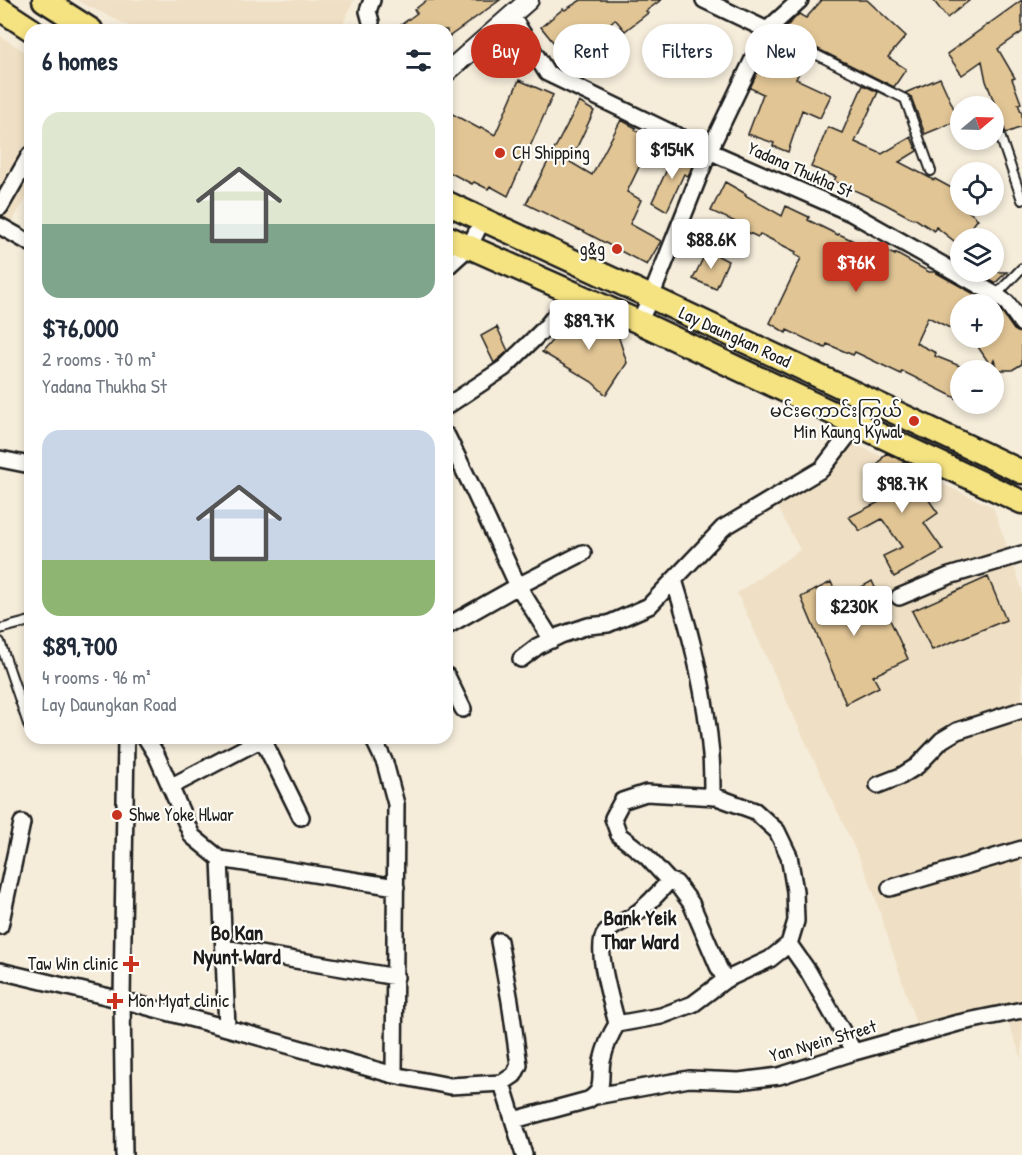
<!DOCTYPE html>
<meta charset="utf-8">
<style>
:root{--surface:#fff;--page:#f6f6f7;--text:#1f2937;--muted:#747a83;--accent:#c8321e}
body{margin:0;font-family:"Patrick Hand","Noto Sans Myanmar",sans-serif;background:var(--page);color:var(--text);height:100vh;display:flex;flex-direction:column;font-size:22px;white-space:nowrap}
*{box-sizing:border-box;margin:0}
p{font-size:20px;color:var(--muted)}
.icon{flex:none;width:33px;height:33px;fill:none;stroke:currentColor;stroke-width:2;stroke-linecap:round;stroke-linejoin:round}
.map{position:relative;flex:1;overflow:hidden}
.drawer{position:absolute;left:24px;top:24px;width:429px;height:720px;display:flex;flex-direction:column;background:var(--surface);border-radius:18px;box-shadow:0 3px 9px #0003}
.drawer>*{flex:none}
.banner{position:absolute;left:471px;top:24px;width:460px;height:54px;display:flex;gap:12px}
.needle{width:39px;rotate:71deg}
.controls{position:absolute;left:950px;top:96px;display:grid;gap:12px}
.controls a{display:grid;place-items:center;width:54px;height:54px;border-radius:50%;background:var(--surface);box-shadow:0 3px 9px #0003;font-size:30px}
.price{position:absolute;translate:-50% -51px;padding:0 14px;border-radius:6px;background:#fff;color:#222;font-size:20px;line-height:39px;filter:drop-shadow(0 2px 3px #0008)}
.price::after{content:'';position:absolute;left:50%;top:36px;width:18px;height:14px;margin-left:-9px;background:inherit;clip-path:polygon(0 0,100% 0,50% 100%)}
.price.active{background:var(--accent);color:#fff}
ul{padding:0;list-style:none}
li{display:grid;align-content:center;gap:12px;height:318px;padding:0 18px}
li span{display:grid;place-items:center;height:186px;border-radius:18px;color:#555}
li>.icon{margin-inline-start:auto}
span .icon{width:108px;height:108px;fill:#fffc;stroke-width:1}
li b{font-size:26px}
h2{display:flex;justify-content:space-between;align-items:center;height:72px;padding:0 18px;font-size:26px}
.chip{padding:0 21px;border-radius:27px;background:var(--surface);box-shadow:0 3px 9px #0003;font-size:21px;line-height:54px}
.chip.active{background:var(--accent);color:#fff}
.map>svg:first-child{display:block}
.built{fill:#efe0c5}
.building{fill:#e1c595;stroke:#1c1c1c;stroke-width:1.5}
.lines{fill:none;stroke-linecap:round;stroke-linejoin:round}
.service-casing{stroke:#1c1c1c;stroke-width:12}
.minor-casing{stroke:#1c1c1c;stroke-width:20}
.tertiary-casing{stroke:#1c1c1c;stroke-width:22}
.primary-casing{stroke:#1c1c1c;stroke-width:27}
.service{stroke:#fdfcf7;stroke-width:8}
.minor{stroke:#fdfcf7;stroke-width:15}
.tertiary{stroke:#fdfcf7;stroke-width:18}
.primary{stroke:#f5e382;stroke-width:22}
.poi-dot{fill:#c8321e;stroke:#fdfcf7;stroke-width:2}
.labels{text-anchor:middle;stroke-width:4.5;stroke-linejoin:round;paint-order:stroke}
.poi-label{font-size:18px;fill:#1c1c1c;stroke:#fdfcf7;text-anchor:start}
.street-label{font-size:18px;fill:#1c1c1c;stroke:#fdfcf7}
.quarter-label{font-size:21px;font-weight:bold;fill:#1c1c1c;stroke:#fdfcf7}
</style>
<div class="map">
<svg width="1022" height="1155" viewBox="0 0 1022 1155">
<rect width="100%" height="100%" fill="#f5ecda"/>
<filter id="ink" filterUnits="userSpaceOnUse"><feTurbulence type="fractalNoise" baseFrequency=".0167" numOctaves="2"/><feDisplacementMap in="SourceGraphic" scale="12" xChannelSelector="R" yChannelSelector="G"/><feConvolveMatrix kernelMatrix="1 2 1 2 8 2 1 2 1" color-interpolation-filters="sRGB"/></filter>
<g filter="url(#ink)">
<path class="built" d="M76,0h278l-14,30h-203z
M0,36l30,19v137l-30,49z
M852,443l141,64 29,82v470l-20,-53 -85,21 -47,-145 -133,-289 63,-43 -23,-44 50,-30z"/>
<path class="building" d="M427,0h73l-53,38v-8h-53l23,-17 -3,-3z
M581,0h80l-15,11 2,2 -23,18 -10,-12 -25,22 8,9 -23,19 -34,-42 22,-18 2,1z
M822,0h45l39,36 -18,21 18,12 -12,18 -112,-56 17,-17 7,4z
M933,0h37l-23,18z
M1022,0v32l-24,17 17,29 -3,1 9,24 -3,1 4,10v13l-16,6 -20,-52 -4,-20 -20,14 -15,-21z
M773,41l34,16 -11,22 35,16 -11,23 -18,-8 -14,42 -15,-6 1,-3 -26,-9 15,-40 -13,-6z
M940,78l19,42 -34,14 -14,-37 -6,-4z
M519,80l34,15 -45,101 -18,-10 -2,3 -14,-7 -2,2 -25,-13v-60l33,18 1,-2 14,8z
M863,85l15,7 -23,50 27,12 29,-17 6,14 -18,11 35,18 1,-1 22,12 -4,7 7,6v2h2l16,13 -15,19h-3l-2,6 -22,-17 -2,4 -20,-13 -1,1 -28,-15 -51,-23 2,-4 -25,-10 17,-40 14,6z
M579,102l15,9 -24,51 22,13 29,-55 15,8 -1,2 17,10 -25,52 14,8 -11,24 31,17 -14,24 -68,-36v1l-53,-26z
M675,152l19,10 -6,14 -4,-2 -17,37 -15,-9z
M725,182l21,12 -1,1 37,21 4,-10 23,11 -1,3 30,15 1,-1 27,13 2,-5 27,13v-2l34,19h6l57,32h-32v29l-32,-16 -12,26 20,10 -1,3 25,10v34l-58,-29 -1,3 -46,-22 -2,3 -26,-11 -2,4 -38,-18 -1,3 -16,-10 31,-65 -6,-3 1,-3 -36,-18 -2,3 -22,-10 2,-4 -27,-12z
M707,250l21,11 -12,28 -23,-10z
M974,272h33l-12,11z
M993,305l7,5 14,20 8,4v30l-10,6h-15l-3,-10 -3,6 -19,-28h21z
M576,313l41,19 10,31 -21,32 -14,-13 -50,-30z
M497,327l11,24 -14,12 -13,-27z
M886,453l42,20 -11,10 21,30 -14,10 19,27 -49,27 -11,-21 19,-9 -20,-28 -22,12 -11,-14 56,-28 -39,-8z
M988,577l18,43 -74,30 -20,-39z
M872,581l36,78 -35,17 6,11 -33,17 -45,-107 30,-15 8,18z"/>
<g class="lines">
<g class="service-casing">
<path id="service" d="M767,30l138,69 26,72
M993,115l29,85
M996,295l26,-27
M0,629l30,-8
M0,642l29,85"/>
</g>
<g class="minor-casing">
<path id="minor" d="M704,0l63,30
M511,15l36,58 162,78 142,62 145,82 11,8 15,21
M371,22l-3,-11 4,-11
M0,207l30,-52
M0,226l30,17
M447,267l22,-20 14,-28
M639,322l12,-25 58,-146 58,-121 33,-30
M447,406l57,-38 41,-40 29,-35
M447,436l28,57 43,93 34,54
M0,459l30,6
M674,580c18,56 32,116 37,175 1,14 1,28 1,42
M899,597l50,-21 73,-22
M447,626l71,-40 65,-33
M521,659l17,-13 23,-11 27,-9 20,-2 41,-18 74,-78 99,-59 34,-44 11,-26
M447,676l16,33
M146,738l10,16 36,82 28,23 176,28
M262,738l39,79
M373,738l12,25 11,41 -2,271
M878,785l23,-9 16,-10 25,-26 15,-9 65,-21
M170,787l94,-49
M220,859l7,169
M890,888l132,-39
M0,926l22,-103
M499,941l11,60 9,64 -5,10 -12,8
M789,944l19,27 46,81
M224,948l172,29
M0,971l122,29 105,28 167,47 56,11 52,-3 22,72
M617,1024l44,-8 32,-12 32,-24 45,-21 19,-15 7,-23 -1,-30 -6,-35 -12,-25 -22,-20 -38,-14 -71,-4 -24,8 -9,17 6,17 27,21 23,25 7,2 15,20 27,63 7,14
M596,1096l93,-17 50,2 40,-5 75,-24 104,-29 64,-13
M514,1120l74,-20c18,-10 11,-22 14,-39 3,-13 8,-26 15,-37 -4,-18 -23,-76 -12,-90 7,-9 19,-12 28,-18 14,-10 25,-22 36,-35
M124,1155l-2,-155 4,-262"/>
</g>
<g class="tertiary-casing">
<path id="tertiary" d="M447,72l82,-72"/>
</g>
<g class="primary-casing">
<path id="primary" d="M44,0l47,30
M0,9l32,21
M447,203l204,94 371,175
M447,237l192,85 383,180"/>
</g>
<use href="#service" class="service"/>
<use href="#minor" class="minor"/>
<use href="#tertiary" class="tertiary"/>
<use href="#primary" class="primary"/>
</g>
</g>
<g class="poi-dot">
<circle cx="500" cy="153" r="6"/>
<circle cx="617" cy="249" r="6"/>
<circle cx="914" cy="421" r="6"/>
<circle cx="117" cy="815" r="6"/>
<path d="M128 955h6v6h6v6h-6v6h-6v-6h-6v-6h6z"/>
<path d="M112 992h6v6h6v6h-6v6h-6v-6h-6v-6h6z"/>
</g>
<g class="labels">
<g class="poi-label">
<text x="512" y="159">CH Shipping</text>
<text x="605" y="255" text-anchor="end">g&amp;g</text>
<text x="902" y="417" text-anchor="end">မင်းကောင်းကြွယ်<tspan x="902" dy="21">Min Kaung Kywal</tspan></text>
<text x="129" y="821">Shwe Yoke Hlwar</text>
<text x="118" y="970" text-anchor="end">Taw Win clinic</text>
<text x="128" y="1007">Mon Myat clinic</text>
</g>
<g class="street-label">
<text transform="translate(800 170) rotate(24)" y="6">Yadana Thukha St</text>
<text transform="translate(735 337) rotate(25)" y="6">Lay Daungkan Road</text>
<text transform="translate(823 1041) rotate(-16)" y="6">Yan Nyein Street</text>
</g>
<g class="quarter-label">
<text x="640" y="925">Bank Yeik<tspan x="640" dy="24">Thar Ward</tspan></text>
<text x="237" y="940">Bo Kan<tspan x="237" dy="24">Nyunt Ward</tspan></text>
</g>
</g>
</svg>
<div class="controls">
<a><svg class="needle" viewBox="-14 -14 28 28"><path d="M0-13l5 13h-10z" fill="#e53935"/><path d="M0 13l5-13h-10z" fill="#747a83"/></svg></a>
<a><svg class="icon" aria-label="locate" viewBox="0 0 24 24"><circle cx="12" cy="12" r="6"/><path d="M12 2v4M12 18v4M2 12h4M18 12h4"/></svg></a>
<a><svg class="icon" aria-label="layers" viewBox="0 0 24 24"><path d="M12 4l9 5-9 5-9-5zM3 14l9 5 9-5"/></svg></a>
<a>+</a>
<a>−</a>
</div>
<b class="price" style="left:672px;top:180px">$154K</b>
<b class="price" style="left:711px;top:270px">$88.6K</b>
<b class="price active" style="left:856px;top:293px">$76K</b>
<b class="price" style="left:589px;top:351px">$89.7K</b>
<b class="price" style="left:902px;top:514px">$98.7K</b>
<b class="price" style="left:854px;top:637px">$230K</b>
<div class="banner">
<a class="chip active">Buy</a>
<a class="chip">Rent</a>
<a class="chip">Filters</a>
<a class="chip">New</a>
</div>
<section class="drawer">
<h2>6 homes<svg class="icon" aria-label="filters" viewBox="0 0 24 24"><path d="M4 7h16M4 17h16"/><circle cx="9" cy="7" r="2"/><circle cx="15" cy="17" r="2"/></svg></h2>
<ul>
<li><span style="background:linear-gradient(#dfe7d0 60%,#7fa58c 0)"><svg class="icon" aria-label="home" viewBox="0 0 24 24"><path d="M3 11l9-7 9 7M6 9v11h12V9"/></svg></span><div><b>$76,000</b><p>2 rooms · 70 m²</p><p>Yadana Thukha St</p></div></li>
<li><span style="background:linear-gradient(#c9d6e8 70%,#8fb573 0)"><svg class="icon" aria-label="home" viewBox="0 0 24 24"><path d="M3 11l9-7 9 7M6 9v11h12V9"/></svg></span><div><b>$89,700</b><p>4 rooms · 96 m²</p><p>Lay Daungkan Road</p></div></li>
</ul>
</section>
</div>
